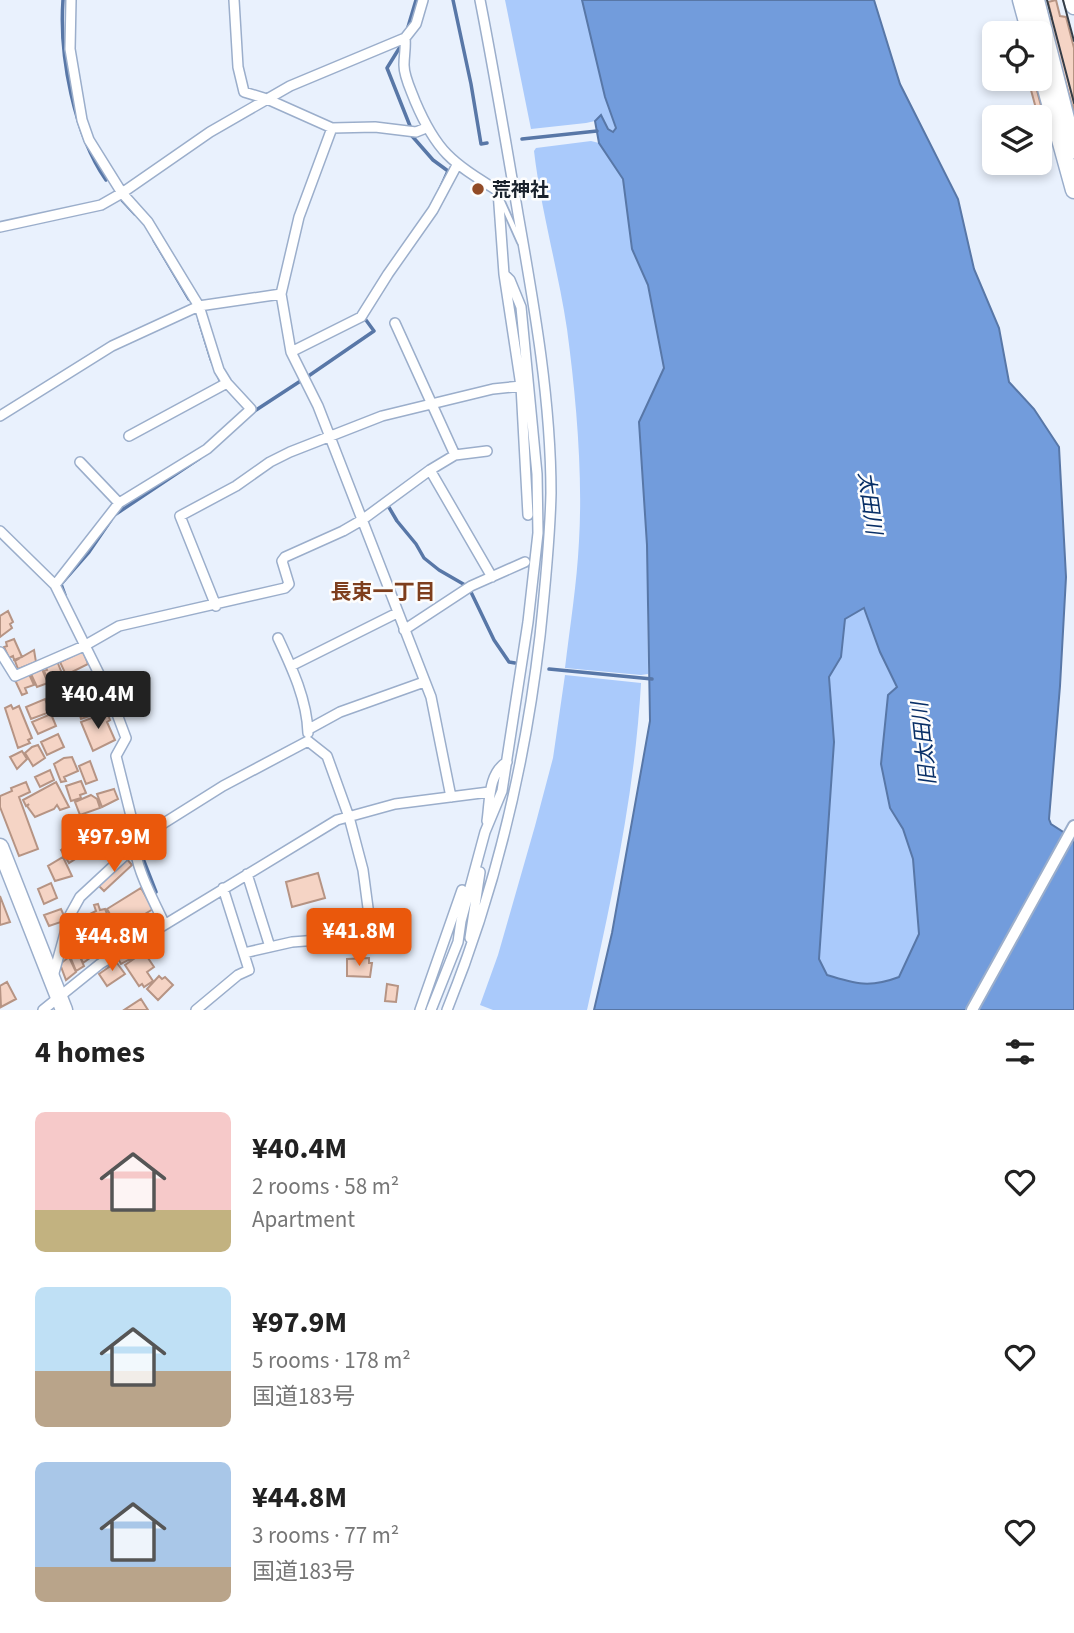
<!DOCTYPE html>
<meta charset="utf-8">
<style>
:root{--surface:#fff;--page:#f2f2f2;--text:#222;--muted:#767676;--accent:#ea580c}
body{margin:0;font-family:"Source Sans 3","Noto Sans JP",sans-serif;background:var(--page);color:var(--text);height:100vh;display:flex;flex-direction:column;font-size:26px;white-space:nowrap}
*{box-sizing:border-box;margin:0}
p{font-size:23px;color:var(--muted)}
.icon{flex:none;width:38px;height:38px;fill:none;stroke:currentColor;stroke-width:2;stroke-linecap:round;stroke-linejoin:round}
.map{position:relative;height:1010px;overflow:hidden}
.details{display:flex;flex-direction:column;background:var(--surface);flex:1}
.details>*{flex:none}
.buttons{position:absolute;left:982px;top:21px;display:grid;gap:14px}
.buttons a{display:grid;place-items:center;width:70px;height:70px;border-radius:10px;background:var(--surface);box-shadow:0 4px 10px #0003;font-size:35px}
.price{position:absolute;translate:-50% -60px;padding:0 16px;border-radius:7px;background:var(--accent);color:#fff;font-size:23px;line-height:46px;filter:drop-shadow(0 2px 4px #0008)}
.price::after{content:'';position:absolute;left:50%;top:42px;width:21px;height:16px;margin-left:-10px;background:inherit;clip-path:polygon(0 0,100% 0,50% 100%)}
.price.on{background:#222;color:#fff}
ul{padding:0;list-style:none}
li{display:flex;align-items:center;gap:21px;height:175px;padding:0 35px}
li span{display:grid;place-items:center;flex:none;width:196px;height:140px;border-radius:10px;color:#555}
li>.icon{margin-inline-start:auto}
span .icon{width:84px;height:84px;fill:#fffc;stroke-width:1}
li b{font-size:30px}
h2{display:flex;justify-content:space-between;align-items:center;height:84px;padding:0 35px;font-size:30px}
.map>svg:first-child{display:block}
.green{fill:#aacafb}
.water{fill:#729cdc;stroke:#5877a7;stroke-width:2;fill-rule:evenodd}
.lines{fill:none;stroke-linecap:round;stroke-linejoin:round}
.stream{stroke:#5877a7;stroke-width:3.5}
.building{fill:#f5d4c5;stroke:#b69484;stroke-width:2}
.service-casing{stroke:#9baecb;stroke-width:8}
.minor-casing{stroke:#9baecb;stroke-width:12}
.tertiary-casing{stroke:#9baecb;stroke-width:14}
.trunk-casing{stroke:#9baecb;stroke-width:19}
.service{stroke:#fff;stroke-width:4.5}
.minor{stroke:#fff;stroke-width:9}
.tertiary{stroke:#fff;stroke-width:10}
.trunk{stroke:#fff;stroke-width:16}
.tram{stroke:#353d47;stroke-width:2}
.poi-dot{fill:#924b26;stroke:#fdfdfd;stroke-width:2.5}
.labels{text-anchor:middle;stroke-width:5;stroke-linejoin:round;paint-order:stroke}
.poi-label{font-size:19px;font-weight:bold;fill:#1a222c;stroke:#fdfdfd;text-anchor:start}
.water-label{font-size:21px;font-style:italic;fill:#082f67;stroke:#fdfdfd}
.neighbourhood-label{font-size:21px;font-weight:bold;fill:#7e3e1d;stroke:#fdfdfd}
</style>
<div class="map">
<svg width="1074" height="1010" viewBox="0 0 1074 1010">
<rect width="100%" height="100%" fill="#e9f1fd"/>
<path class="green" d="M505,0h77l23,97 11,31 -3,4 -5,-3 -7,-13 -6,5 -9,2 -55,6z
M591,141l8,2 24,36 9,70 16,36 16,83 -25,54 8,123 1,129 -7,1 -76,-7c5,-42 12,-85 14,-127 4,-68 -3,-145 -12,-212 -9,-60 -26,-118 -33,-178l2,-3z
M864,608l16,44 17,35 -7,121 13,21 10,30 6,75 -20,43c-30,11 -43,7 -72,-2l-8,-16 15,-217 -5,-65 12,-20 4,-38z
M565,675l76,8c-6,110 -30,219 -54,327h-94l-13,-5 18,-50 37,-129 18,-68z"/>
<path class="water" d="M582,0h292l26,84 58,115 16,70 25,59 10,54 25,27 25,38 7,130 -6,109 -11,133 2,5 23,15v171h-480l18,-77 38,-212 -3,-176 -8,-123 25,-54 -16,-83 -16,-36 -9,-70 -24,-36 -4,-22 6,-6 7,14 5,3 3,-4 -11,-31zM864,608l16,44 17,35 -9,8 -7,69 9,44 13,21 10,30 6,75 -20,43c-29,11 -43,7 -72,-2l-8,-16 15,-217 -5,-65 12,-20 4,-38z"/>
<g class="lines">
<path class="stream" d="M63,0c-4,56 11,134 43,180
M453,0l18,84 10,60 6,-1
M408,27l8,-27
M400,47l-13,21 23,58
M412,136l21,24 15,11 -8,18
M522,139l75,-8
M122,200l13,14
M154,240l35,59
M199,320l12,39 9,21
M307,377l67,-46 -11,-15
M253,412l49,-32
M386,506l1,-2 10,17 19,23 8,14 15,12 26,15
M116,514l84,-56
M470,590l24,50 15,22 6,1
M65,595l-4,-11 28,-32 22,-32
M549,669l103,10
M136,819l4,14
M140,851l16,41"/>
</g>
<path class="building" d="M1056,0l4,16 6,1 8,31v64l-26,-90 4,-4 -4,-16z
M1028,79h6l12,46 -5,2z
M8,611l5,11 -3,2 2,4 -12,9v-21z
M14,639l8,18 -8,3 -1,-4 -4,2 -5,-11 3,-1 -1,-4z
M34,650l2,12 -18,7 -3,-8z
M83,651l5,13 -22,11 -6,-13z
M57,661l6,15 -14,6 -5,-11 3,-1 -2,-4z
M42,669l6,14 -11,4 -6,-13z
M29,674l5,11 -9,3 2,5 -5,2 -7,-15z
M45,699l5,13 -19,7 -5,-12z
M103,700l4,10 -26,9 -3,-10z
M11,705l2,4 6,-3 13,32 -4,2 2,3 -12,5 -13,-40z
M107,712l3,8 -3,2 8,18 -22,11 -12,-29z
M51,714l5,12 -18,8 -6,-12z
M58,734l6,13 -17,8 -6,-13z
M38,745l7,13 -12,8 -8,-13 7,-6z
M22,751l5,8 -10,10 -7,-12z
M72,757l6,14 -14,6 2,4 -5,1 -7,-18 10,-6z
M90,761l7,19 -11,4 -7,-18z
M50,770l4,10 -14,7 -5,-10z
M81,781l5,12 -6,2 1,3 -10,3 -5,-15z
M26,782l4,10 -11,5 19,52 -19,7 -19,-49v-11l12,-5 -1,-3z
M56,782l13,25 -9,3 -3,-5 -3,4 -19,8 -8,-11 2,-2 -3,2 -3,-6z
M114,789l4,10 -16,8 -5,-13z
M91,795l6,4 3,9 -20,7 -5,-13z
M82,829l7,9 -9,8 -7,-11z
M100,834l6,11 -11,5 -5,-11z
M74,841l9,13 -14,9 -8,-13z
M63,857l9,19 -17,5 -7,-15z
M125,857l7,8 -28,26 -8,-8z
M318,873l7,25 -33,9 -6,-25z
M51,883l6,15 -13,6 -6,-15z
M141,888l12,21 -34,21 -12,-21z
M0,896l10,26 -10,3z
M98,904l2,6 5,-1 10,23 -26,9 -9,-22 16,-8 -2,-6z
M61,909l4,9 -4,4 -12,4 -5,-11z
M74,922l3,6 3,-1 4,10 -2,1 2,4 2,-1 4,11 -2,1 2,5 -7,5 -14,-35 1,-5z
M70,938l6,12 -9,7 -4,-3 3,-12z
M131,945l7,10 -17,9 -5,-9z
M77,950l7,16 -8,5 -5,-12 5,-3 -2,-3z
M144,952l10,15 -7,5 6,9 -9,6 -2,-3 -3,2 -14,-21z
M69,957l7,15 -10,8 -6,-16z
M369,958v5h3l-2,14 -23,-1v-17z
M114,959l11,15 -18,12 -8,-12 10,-7 -2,-3z
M159,976l3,3 3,-2 8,8 -15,15 -11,-11z
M7,982l9,17 -15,8 -1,-21z
M387,984l11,2 -2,16 -11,-1z
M141,999l7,11h-24z"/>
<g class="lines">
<g class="service-casing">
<path id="service" d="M502,202l18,40"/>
</g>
<g class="minor-casing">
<path id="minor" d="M234,0l4,67 6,25 23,7 65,29 43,-1 41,5 10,-4
M405,38c1,10 -1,17 -1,27 0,12 7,25 11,36 22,52 37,61 83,90l6,83 17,112 7,129
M332,128l-33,89 -18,77 10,58 27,54 113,291 20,100
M0,227l101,-22 21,-12 88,-61 80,-46 115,-48 11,-14 7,-24
M395,323l60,132
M291,352l70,-35 27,-43 45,-64 24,-45
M0,416l112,-70 87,-40 82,-12
M129,436l98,-53
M80,462l39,41
M430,470l62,107
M0,531l55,54 56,113 15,40 -10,18 21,84c-8,17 19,65 27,83
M55,585l64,-82 88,-54 44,-40 -24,-26 -8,-13 -20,-64 -5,-8 -46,-76 -26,-29 -33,-53 -7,-20 -12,-71 1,-49
M216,606l-36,-90 56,-30 34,-24 20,-10 92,-36 111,-27 28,-3
M404,630l67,-44 54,-24
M278,638c14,30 29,62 30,95
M0,652l15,24 69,-30 35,-20 166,-38 4,-4 -7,-23 3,-4 58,-26 19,-11 68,-50 25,-15 32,-4
M291,666l106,-53
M309,729l31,-17 84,-30
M487,821c3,-20 1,-48 20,-59
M137,840l86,-54 85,-45 19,15 22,61 14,53 7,53 -52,17 -26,2 -48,11
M247,874l23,73
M470,938l10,-66
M52,980l18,-65 10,-18 55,-51
M43,1010l57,-46 237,-144 58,-16 94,-12
M196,1010l42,-35 11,-5 -26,-82
M420,1010l42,-120
M431,1010l27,-68 3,-21 24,-89 17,-41 26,-169 10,-89 -1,-59 -16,-167 -11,-27 -6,-6
M447,1010c49,-121 78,-245 93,-374 5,-48 10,-95 11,-143 0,-93 -17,-188 -33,-279 -12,-71 -24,-143 -38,-214"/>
</g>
<g class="tertiary-casing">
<path id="tertiary" d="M972,1010l102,-184"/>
</g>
<g class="trunk-casing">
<path id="trunk" d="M1021,0l9,33
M1036,0l38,150
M1072,0l2,6
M1040,67l34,123
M0,847l64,163"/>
</g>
<use href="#service" class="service"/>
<use href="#minor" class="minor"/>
<use href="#tertiary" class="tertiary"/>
<use href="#trunk" class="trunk"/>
<path class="tram" d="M1047,0l27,103
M1063,0l11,41"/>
</g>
<circle class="poi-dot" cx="478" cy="189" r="7"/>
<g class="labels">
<g class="poi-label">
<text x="492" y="196">荒神社</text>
</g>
<g class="water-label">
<text transform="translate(870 503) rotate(82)" y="7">太田川</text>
<text transform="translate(924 744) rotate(-96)" y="7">旧太田川</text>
</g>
<g class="neighbourhood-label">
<text x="383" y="599">長束一丁目</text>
</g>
</g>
</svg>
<div class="buttons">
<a><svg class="icon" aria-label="locate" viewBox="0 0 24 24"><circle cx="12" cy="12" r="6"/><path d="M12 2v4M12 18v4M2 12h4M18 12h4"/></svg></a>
<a><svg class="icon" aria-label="layers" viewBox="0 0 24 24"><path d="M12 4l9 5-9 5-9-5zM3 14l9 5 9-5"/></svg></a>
</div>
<b class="price on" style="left:98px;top:731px">¥40.4M</b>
<b class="price" style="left:114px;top:874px">¥97.9M</b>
<b class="price" style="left:359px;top:968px">¥41.8M</b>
<b class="price" style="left:112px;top:973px">¥44.8M</b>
</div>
<section class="details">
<h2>4 homes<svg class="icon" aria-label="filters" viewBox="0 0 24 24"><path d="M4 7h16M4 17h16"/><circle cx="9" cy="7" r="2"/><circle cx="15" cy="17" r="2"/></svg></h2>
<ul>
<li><span style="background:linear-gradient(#f6c9c9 70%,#c2b280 0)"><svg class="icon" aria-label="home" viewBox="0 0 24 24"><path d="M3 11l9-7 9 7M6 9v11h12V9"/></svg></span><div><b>¥40.4M</b><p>2 rooms · 58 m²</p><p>Apartment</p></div><svg class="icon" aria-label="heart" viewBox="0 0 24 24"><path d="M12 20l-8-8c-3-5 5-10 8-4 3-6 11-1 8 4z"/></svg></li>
<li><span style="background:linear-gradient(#bfe0f5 60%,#b9a48a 0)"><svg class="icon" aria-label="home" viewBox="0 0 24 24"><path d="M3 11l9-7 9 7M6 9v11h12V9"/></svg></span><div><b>¥97.9M</b><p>5 rooms · 178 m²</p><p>国道183号</p></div><svg class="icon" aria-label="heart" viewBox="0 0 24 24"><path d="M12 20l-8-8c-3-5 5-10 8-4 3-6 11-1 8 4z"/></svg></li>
<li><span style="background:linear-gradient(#a9c7e8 75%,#b9a48a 0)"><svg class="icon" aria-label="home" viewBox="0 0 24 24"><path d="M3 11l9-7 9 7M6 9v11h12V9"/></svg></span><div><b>¥44.8M</b><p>3 rooms · 77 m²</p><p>国道183号</p></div><svg class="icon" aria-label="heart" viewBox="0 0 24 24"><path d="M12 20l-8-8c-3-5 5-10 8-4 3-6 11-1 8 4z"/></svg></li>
</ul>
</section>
